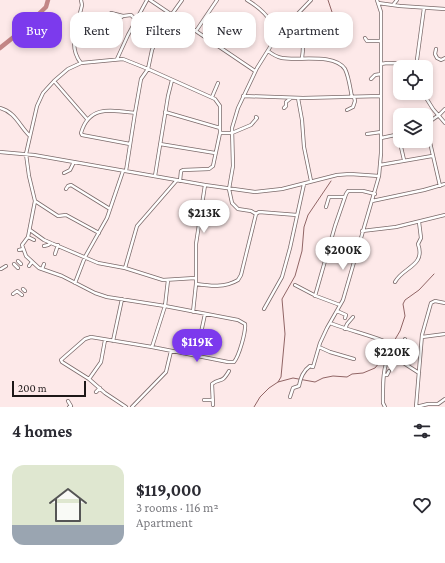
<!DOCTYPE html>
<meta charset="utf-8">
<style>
:root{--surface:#fff;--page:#f2f2f3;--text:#2b2b33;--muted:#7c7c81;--accent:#7c3aed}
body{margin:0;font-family:"Crimson Pro",serif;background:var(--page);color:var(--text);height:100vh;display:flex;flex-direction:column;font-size:15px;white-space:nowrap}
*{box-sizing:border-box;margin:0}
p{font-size:13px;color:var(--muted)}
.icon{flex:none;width:22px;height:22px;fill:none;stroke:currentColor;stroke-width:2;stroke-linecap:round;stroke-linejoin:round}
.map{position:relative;height:407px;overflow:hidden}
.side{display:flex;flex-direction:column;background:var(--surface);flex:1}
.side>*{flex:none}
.guide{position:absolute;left:12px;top:12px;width:421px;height:36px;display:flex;gap:8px}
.controls{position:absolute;left:393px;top:60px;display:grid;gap:8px}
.controls a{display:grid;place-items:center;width:40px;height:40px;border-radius:8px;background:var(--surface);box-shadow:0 2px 6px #0003;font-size:20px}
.scale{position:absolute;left:12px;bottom:10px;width:74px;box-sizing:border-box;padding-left:4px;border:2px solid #1d1717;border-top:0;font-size:11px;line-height:14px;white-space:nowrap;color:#1d1717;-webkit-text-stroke:3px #fde9e9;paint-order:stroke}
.price{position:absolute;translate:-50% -34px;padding:0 9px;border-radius:14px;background:#fff;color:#222;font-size:13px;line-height:26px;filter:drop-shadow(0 1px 2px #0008)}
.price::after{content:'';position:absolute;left:50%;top:24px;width:12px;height:9px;margin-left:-6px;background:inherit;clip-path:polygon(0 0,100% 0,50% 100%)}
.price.on{background:var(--accent);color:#fff}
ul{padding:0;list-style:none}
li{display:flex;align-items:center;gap:12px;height:100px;padding:0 12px}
li span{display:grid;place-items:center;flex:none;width:112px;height:80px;border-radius:12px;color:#555}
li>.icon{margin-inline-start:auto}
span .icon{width:48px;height:48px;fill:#fffc;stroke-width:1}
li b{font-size:17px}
h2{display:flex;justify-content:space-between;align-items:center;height:48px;padding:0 12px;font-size:17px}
.pill{padding:0 14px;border-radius:12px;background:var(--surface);box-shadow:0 2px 6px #0003;font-size:14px;line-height:36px}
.pill.on{background:var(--accent);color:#fff}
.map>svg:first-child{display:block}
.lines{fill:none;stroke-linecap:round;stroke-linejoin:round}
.stream{stroke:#916565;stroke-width:1}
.river{stroke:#c38686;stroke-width:4.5}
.minor-casing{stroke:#7b6a6a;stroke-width:4}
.minor{stroke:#fff;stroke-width:2.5}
</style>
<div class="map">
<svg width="445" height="407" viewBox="0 0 445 407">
<rect width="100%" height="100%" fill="#fde9e9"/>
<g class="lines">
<path class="stream" d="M328,0l8,24
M278,382l3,-5 4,-43 -3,-35 13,-23 7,-25 2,-24 4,-12 23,-34
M254,407l6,-10 9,-9 9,-6 15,-4 22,4 8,-4 10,-2 14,1 5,-3 11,-1 12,-5 12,-15 13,-22 5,-15 -2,-12 2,-4 14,-10 15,-16"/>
<path class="river" d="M0,48l20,-16 26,-25 2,-7"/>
<g class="minor-casing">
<path id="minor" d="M81,0l1,5c-4,19 -15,41 -1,58
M150,0l105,71
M247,0c10,6 18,12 24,22l-3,5
M378,3l22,3 45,3
M393,5l4,-5
M111,13l12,3 8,-1 5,5
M172,14l10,-14
M106,25l4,-5 10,-2 3,-2
M286,26l4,4 4,-2c10,11 10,16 8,30
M196,31l21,-31
M365,38l2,3h14
M436,49l-1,5 2,4 4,2 4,-2
M268,51c4,3 9,6 14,7 17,3 52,-5 63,11 4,8 5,19 7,28
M117,59l11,-24 19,-35
M381,64l6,-1 29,1
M416,67l8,-59
M371,79l4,-4 6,-1
M54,81l33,38
M423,93l10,16 12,14
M243,96l60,2 78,-2
M212,97l6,-14
M298,98l4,22 2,27 7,34
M0,108c15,4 19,17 29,27
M284,108l2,-2v-4l5,-4
M347,110l6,-3 2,-6 -1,-4
M165,112l55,16
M426,124l13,-9 6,-6
M426,125l14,61
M220,133h12
M232,133l19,-8 6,-7 -1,-1
M367,134l14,-2
M398,134l6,26
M381,138l19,-4
M130,144l-48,-9 -1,-2c8,-28 30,-23 54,-20
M160,144l55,9
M0,152l34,3 171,30 50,7 27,-3 55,-14 13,-1 29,2
M380,165l52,-9
M126,171l9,-58 6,-34 7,-10 4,-19 6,-14 -5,-4 -20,-6
M64,173l6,-3 4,-8
M155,176l13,-80 4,-16
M66,189l2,-3 3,-1 39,24
M35,201l23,15 8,-1 33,18
M372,201l52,-11 21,-6
M326,207l3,-10h16
M256,214l-5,-3 -13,-2 -6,-6 -3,-14 4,-23 -1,-38 6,-20 19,-40 15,-24 13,-17 26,-27
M30,230l14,10 54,23 27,5 38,12 32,-2
M362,231l34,-4 49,-12
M28,237l6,3
M44,246l4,-1 3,-2
M19,250l4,-1
M55,254l3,-9
M18,261l3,3
M14,264l4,4
M29,266l3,-4
M125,268l12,-42 40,-46
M1,269l5,-3
M42,269l2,-5
M395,282c8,-15 31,-16 23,-38l3,-6 -2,-16
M75,283l10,-26 22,-39 16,-47
M196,284v-40l9,-59
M295,285l21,11 24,9
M23,289l2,2
M13,294l4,-3 5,4
M315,296l20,-70 11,-32 2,-3h15l12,3
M264,309l18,-32 8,-29 14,-64
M337,311l9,4 -1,3
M193,312l3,-28c14,2 29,4 42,-4l3,-5 15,-61 3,-2 38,3
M330,323c18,7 36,11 54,18l3,6
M345,329l2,-5 6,-7
M422,337l23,-3
M113,341l9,-42
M152,347l13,-41 3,-26
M319,347l11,5 24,7
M196,356l9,-42
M395,358l6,-9 4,-10
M384,375h3l2,-4
M89,379l12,-17 4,-22
M96,392l4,-4
M290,397l3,-9 6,-2c2,-9 4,-15 11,-20l3,1 7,-24 7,-15 16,-28 36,-124 2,-23v-141l-4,-12
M204,400h9
M68,401l3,5 -2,1
M213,405l-1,-21c8,-7 9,1 17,-13
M126,407l-21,-14 -16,-14 -27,-17 -1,-2 24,-21 6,-2 61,10 76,15h6c5,-6 12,-30 11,-38l-7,-4 -73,-14 -58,-9 -12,-4 -33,-17 -23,-8 -13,-12 -4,-11 6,-8 7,-36 -6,-25 -3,-22 11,-48 6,-13 11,-12 14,-12 13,-6 42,-4 25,10 67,30 5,7v27l-7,33 -4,3 -26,1 -2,1 -1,10
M132,407l34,-35 5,-21
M385,407l-2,-4c0,-13 -1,-38 7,-47l12,6 17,11
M416,407l6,-72 9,-32 4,-2 10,2
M416,407l12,-3h10l7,-5"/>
</g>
<use href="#minor" class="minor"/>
</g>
</svg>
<div class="controls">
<a><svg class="icon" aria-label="locate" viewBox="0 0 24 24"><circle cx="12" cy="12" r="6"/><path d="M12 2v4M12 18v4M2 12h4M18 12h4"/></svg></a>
<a><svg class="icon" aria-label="layers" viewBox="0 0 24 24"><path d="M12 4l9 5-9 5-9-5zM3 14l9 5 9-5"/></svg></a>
</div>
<div class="scale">200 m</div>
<b class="price" style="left:204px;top:234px">$213K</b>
<b class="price" style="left:343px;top:271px">$200K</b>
<b class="price on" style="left:197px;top:363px">$119K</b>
<b class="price" style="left:392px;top:373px">$220K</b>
<div class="guide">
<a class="pill on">Buy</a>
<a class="pill">Rent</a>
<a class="pill">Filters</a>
<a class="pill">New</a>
<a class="pill">Apartment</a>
</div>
</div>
<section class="side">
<h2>4 homes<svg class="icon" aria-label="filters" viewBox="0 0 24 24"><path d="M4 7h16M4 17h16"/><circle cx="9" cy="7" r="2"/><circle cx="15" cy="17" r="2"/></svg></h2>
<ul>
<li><span style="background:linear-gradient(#dfe7d0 75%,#9aa5b1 0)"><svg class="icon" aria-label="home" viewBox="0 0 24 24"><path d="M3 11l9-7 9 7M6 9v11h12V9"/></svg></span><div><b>$119,000</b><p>3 rooms · 116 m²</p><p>Apartment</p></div><svg class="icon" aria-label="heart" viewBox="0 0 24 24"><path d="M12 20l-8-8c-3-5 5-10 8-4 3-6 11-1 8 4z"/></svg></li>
</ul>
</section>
